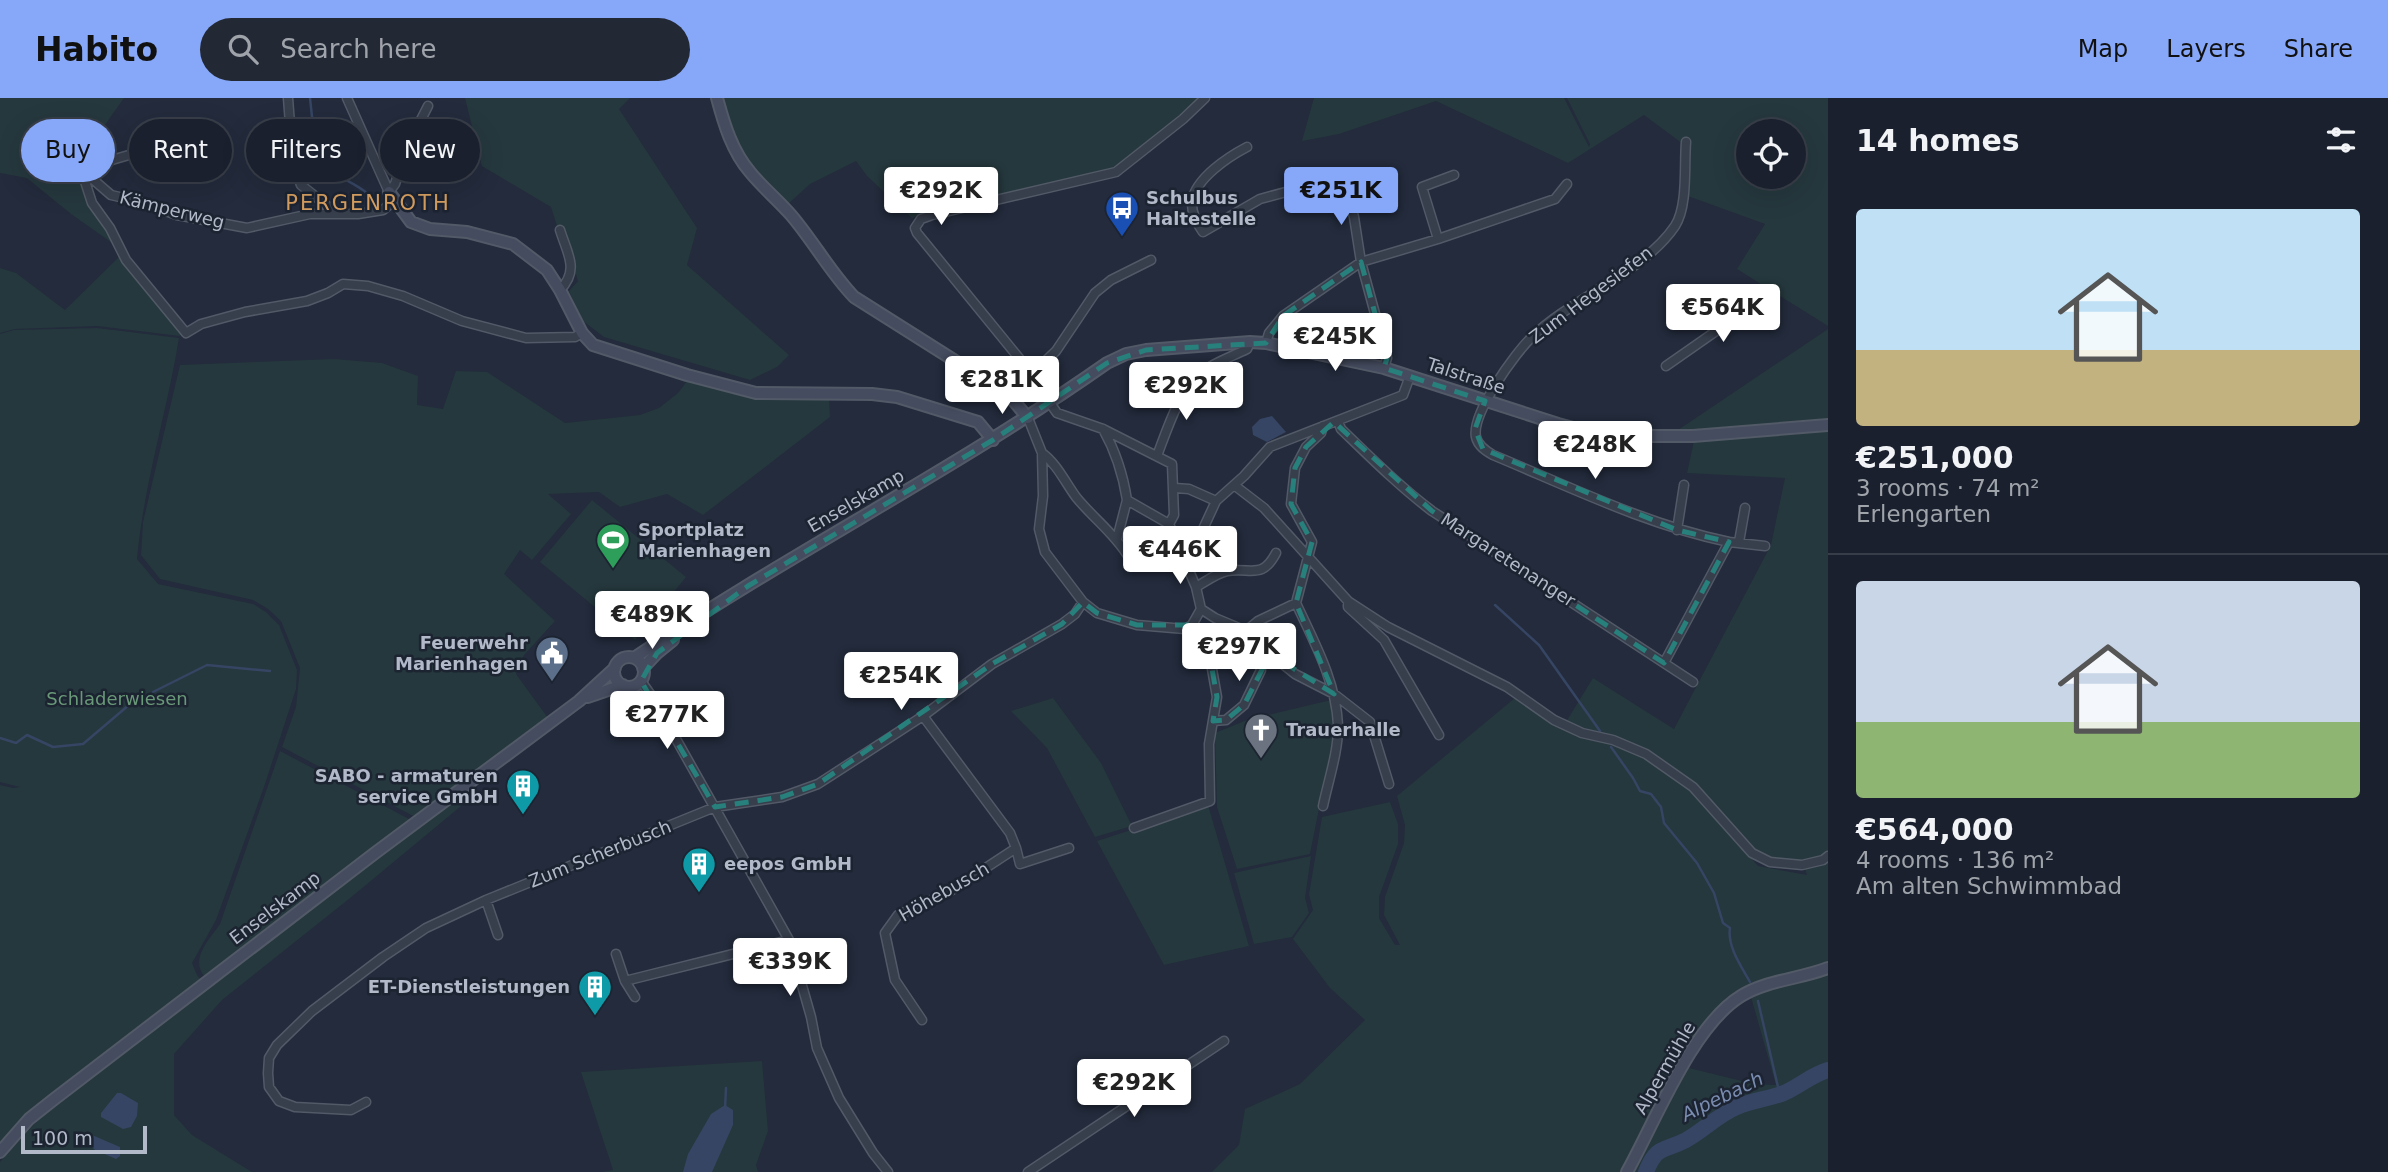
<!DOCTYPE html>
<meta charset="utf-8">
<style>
:root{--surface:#1a202d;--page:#232835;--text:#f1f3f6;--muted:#9fa3aa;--line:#383e49;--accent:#87a8f8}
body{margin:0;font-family:"DejaVu Sans",sans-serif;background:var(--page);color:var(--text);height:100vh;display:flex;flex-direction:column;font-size:26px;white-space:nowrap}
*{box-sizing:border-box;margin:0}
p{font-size:23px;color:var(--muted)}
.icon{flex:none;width:38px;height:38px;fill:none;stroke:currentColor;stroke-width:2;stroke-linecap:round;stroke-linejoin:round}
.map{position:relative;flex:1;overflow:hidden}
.details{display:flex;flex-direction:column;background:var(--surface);width:560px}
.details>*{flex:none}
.guide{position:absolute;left:21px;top:21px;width:665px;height:63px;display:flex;gap:14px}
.tools{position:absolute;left:1736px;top:21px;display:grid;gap:14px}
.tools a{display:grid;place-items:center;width:70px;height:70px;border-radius:50%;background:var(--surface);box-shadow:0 7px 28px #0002,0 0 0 2px var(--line);font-size:35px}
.scale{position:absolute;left:21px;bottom:18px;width:126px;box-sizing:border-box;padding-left:7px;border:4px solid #b2b9c8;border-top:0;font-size:19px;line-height:24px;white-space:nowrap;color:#b2b9c8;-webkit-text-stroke:5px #1c2331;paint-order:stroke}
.price{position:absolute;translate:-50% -60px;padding:0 16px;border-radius:7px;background:#fff;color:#222;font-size:23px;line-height:46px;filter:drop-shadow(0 2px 4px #0008)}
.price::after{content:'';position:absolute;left:50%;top:42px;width:21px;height:16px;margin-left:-10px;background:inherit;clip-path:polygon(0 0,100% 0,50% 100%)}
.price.current{background:var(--accent);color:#111}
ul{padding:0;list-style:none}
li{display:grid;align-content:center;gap:14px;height:371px;padding:0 28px}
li+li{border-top:2px solid var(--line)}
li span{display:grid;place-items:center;height:217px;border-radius:7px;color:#555}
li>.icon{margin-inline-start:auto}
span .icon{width:126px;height:126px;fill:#fffc;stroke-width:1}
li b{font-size:30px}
h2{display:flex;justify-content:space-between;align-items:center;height:84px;padding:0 28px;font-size:30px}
.tag{padding:0 24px;border-radius:32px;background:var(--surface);box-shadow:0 7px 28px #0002,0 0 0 2px var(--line);font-size:24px;line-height:63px}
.tag.current{background:var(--accent);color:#111}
header{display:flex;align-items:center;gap:42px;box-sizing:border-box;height:98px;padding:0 35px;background:var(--accent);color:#111}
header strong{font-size:33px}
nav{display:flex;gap:38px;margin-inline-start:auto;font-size:24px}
.search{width:490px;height:63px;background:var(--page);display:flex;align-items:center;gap:18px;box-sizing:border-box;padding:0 24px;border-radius:38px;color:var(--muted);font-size:26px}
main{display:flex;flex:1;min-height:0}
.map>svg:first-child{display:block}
.green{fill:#25383d;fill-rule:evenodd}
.water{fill:#364563}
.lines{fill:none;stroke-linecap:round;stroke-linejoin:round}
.stream{stroke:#364563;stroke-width:2.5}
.river{stroke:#364563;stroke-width:16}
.street-casing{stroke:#525967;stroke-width:11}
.secondary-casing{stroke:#525967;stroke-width:14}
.street{stroke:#373e4c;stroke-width:8}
.secondary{stroke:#454c5f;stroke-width:10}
.marked{fill:none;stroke:#27807c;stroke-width:5;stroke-dasharray:14 9;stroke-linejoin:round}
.labels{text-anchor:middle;stroke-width:5;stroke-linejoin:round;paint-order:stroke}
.poi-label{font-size:18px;font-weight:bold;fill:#b2b9c8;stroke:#1c2331;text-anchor:start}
.street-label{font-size:18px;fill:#b2b9c8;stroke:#1c2331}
.park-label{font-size:18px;fill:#699978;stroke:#1c2331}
.water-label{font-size:19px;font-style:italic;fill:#7a8cb0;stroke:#1c2331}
.quarter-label{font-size:21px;letter-spacing:2px;fill:#d59e60;stroke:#1c2331}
</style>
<header>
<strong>Habito</strong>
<div class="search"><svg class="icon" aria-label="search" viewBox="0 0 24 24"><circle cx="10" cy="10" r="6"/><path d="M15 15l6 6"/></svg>Search here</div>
<nav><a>Map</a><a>Layers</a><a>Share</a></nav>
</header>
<main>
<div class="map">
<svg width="1828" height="1074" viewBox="0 0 1828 1074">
<rect width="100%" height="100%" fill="#232b3c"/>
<path class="green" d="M0,0h124l-41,58 -3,13 38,78 -47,-33 -44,-36 -27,-5z
M465,0h165l-11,11 78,119 -10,37 102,90 -12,12 -27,13 -146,-43 -21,-16 -14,-30 9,-10 -16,-53 -4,1 -7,-22 -69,-41z
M722,0h478l-87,71 -165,37 -36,12 -45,-42 -11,-15 -46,23 -23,21c-36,-38 -51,-55 -65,-107z
M1314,0h250l25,49 1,-3 -23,-46h261v228l-91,-57 28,-45 -80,-29 -2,-51 -39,-29 -76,48 -132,-62 -97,33 -37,7zM1748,33h46v46h-46z
M121,157l62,77 -3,4 -83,-10 -82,3 -15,4v-65l16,5 49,37z
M97,230l82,10c-12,74 -35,145 -42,221l21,25 95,20 13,8 13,13 18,45 -1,19 -32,98 -48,133 -24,43 5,12 5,6 -175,137 -27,26v-359l13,3 7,-1 -20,-5v-448l14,-4z
M1828,231v90l-86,9 -64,2z
M334,261l48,4 36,13 -1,29 26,4 13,-38 31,1 78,51 75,-8 19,-7 19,-15 10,-13 141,17 1,20 -127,98 -36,-21 -47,13 -21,-15 -51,2 23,20 -39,46 -12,-10 -16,24 51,47 -31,34 -8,19 32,44 -131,100 -135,-71 14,-40 4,-39 -19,-47 -13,-12 -15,-9 -93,-21 -19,-24 2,-33 37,-157z
M1828,331v743h-616l27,-27 6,-36 55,-25 65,-64 -35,-32 -37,-49 20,-29 -4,-16 13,-77 68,-15 8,22v20l-19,53v21l16,27h5l-16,-30 1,-18 19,-54 1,-18 -8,-29 119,-99 37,25 33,14 40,13 1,-5 -42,-13 -19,-9 27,-44 81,51 97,-184 14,-67 -98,-5 7,-32zM1699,699h6c32,35 45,66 98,65l4,13 -49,-9zM1751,899l25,88 -22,-1 -65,-16c10,-23 35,-64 62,-71z
M592,402l94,77 -51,63 -95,-78z
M1053,600l48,65 31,63 -37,11 -48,-89 -36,-37z
M1331,602l4,28 -25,126 -73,15 -20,-62 -2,-74 32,-13z
M280,653l131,69 -206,157c-16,-18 4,-37 15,-53z
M462,696l4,8 -117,97 -127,101 -48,54v61l18,20 60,37h-252v-10l37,-41 175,-136z
M1208,707l41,141 -85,19 -67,-124z
M1311,758l-6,42 4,15 -17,24 -38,7 -20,-71z
M762,963l6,70 -12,34 2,7h-157l12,-2 -32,-98z"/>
<path class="water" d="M1272,318l14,16 -19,10 -14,-7 -1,-8 8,-8z
M117,995h4l17,10 -1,13 -6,11 -8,2 -22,-12v-4z
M725,1007l8,5v15l-21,47h-29l5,-18 23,-40z
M92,1037l28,12v9l-4,3 -21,-9 -6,-6z"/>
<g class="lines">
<path class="stream" d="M310,0l3,28 3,4 2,14 -2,8 1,6c15,19 35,22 51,36
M1495,507l44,40 61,86
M153,594l54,-27 63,6
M0,640l16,5 11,-8 26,12 30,-3 53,-45 6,-2
M1611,649l22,31 7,13 11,3 10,13 3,16 33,40 17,30 9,30 7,5c-3,18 11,38 20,54
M1758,903l20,86 -3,7
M725,1011l1,-21
M1649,1068l2,6"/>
<path class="river" d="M1646,1074c11,-28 18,-20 40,-32 18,-10 32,-25 51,-33 15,-7 32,-8 47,-14 16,-7 27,-18 44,-23"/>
<g class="street-casing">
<path id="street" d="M288,0l5,65 8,22 34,27
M1686,44c-2,24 2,64 -11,84 -31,46 -103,72 -143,111 -17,16 -61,77 -56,100 2,9 10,14 17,18 77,32 154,70 236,87
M170,45l-89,26 30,26 26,6 40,14 70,13 63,-14h48l25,-4 7,-6 -1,-12 -42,-94
M1247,49c-19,10 -51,31 -55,54 -1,12 5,22 11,31l57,-33 74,-20 10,3 10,35 7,45 26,96 -3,10
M81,71l11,34 18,25 16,32 60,73 15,-9 44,-12 62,-11 21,-8 15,-9 25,2 35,10 59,25 64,17 49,-1 7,-4
M389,94l6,-8 12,-37 21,-41
M1438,141l-16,-52 32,-12
M560,192c20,-20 7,-37 0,-60
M1266,245l3,-10 14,-17 78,-54 77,-23 117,-40 12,-15
M1666,268l53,-37 38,-34
M1032,276l-115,-141 -2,-5 6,-9 11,-4 184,-43 67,-53 22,-21
M1013,302l19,-26 24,-23 39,-58 16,-13 40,-20
M1050,305l7,10 46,16 69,35 2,51 -5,9
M1028,320l14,35 1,43 -4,33 6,23 38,50 14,11 40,12 48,4 7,-4 9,-16 -5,-22 -27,-63 -42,-24c-4,-26 -11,-48 -24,-71
M1338,323l3,8c29,28 58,57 91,82l261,171
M1323,328l-2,7 -15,14 -11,21 -4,36 21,38 -16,61c18,39 40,78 42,122 1,24 -10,57 -15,81
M1042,355c15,11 23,29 34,44 17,21 38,36 52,59l54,-1 7,-3 8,-10 19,-41 28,-25 26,-29 133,-52 7,-19
M1157,358c10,-26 22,-66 45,-84 13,-10 29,-15 45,-23l3,-7
M1234,387l30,23 84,93 40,26 119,60 47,33 28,13 31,7 33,14 47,33 59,66 18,9 32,3 21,-5 5,-4
M1175,390l14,1 27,12
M1677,432l7,-45
M1117,441l10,-39
M1739,444l6,-34
M1196,489c9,-5 21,-14 31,-16 24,-4 35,9 49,-18
M1348,503v6l36,33 55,95
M1201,511l14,9 31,13 13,14 36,29 39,20 36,28 19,62
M1246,533l12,-10 38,-18
M1664,565l65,-121 36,4
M641,583l12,17 136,242 22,77 6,31 22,50 34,55 15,19
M1213,623l13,-1 18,-15 17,-35 -2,-25
M1134,730l76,-27 -1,-57 8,-47 -10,-56 -15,-16
M1016,750l4,16 49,-16
M486,802l12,35
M616,856l9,27 164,-41
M625,883l10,16
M922,922l-27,-40 -10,-47 13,-18 51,-23 67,-44 -6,-15 -87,-117
M366,1004l-15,8 -56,-3 -16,-6 -10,-14 -1,-14 1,-15 8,-13 35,-34 71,-54 43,-29 60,-28 229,-93 67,-10 36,-13 105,-68 69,-52 70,-40 13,-10 8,-12
M1028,1074l196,-131"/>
</g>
<g class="secondary-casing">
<path id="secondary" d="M717,0c7,26 15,53 33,74 12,15 28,28 41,43 23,27 39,57 63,82l125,79 34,24 15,18
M389,94l22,30 19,7 37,3 46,12 34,26 13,20 22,43 11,12 94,30 69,18 116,1 25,3 81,25 15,18
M614 574a15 15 0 1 1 30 0a15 15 0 1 1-30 0Z
M634,560c154,-104 321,-188 473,-295l19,-9 20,-4 104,-8 16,1 118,25 174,56 34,9 33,3h68l135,-11
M643,570l14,-15 16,-13
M588,599l35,-12
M0,1054l29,-33 24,-19 322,-247 204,-152 36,-33
M1627,1074c28,-50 65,-146 114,-176 26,-16 59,-17 87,-28"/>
</g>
<use href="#street" class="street"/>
<use href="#secondary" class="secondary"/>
</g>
<path class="marked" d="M1361,164l26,96 -3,10 101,33 -10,28 8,20 194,81 52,12 -65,121 -232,-152 -98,-89 -28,25 -11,21 -4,36 21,38 -16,61 38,91 -64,-40 -26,51 -18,15 -13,1 4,-24 -10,-56 -15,-16h-55l-40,-12 -14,-11 -21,22 -70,40 -174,120 -36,13 -67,10 -74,-126 16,-28 91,-67 245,-146 114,-77 39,-13 120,-7 17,-27z"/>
<defs>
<g id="bus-pin" transform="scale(1.75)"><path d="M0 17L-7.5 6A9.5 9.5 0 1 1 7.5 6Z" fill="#1a4fb4" stroke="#1c2331"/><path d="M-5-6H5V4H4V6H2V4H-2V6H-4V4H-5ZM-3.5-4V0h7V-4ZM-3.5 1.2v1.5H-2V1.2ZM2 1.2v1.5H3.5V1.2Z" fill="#fff"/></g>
<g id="stadium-pin" transform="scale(1.75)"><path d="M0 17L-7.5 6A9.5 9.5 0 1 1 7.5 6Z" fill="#2e9e5b" stroke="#1c2331"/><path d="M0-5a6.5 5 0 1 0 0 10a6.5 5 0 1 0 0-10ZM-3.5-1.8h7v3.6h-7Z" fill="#fff"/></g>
<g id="civic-pin" transform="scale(1.75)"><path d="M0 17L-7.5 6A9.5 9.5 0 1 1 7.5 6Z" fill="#5c6f8a" stroke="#1c2331"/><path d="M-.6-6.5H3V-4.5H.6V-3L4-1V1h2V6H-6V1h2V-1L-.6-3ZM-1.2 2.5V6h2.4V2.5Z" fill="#fff"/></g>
<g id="church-pin" transform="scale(1.75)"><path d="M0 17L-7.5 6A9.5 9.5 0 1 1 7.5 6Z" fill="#6b7280" stroke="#1c2331"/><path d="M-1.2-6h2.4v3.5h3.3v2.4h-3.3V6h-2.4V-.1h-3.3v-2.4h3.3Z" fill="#fff"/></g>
<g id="building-pin" transform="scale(1.75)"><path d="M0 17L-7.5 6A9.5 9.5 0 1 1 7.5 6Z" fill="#0f9aa8" stroke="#1c2331"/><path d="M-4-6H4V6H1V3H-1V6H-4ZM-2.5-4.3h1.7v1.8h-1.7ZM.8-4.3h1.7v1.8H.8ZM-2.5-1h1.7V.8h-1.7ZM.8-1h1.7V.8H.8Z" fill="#fff"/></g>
</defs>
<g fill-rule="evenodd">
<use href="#bus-pin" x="1122" y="110"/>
<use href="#stadium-pin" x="613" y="442"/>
<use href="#civic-pin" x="552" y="555"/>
<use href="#church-pin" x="1261" y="632"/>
<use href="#building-pin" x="523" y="688"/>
<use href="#building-pin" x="699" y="766"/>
<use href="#building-pin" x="595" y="889"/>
</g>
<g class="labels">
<g class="poi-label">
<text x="1146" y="106">Schulbus<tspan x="1146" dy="21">Haltestelle</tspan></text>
<text x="638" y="438">Sportplatz<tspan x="638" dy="21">Marienhagen</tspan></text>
<text x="528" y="551" text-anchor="end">Feuerwehr<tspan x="528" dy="21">Marienhagen</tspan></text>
<text x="1286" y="638">Trauerhalle</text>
<text x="498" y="684" text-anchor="end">SABO - armaturen<tspan x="498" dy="21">service GmbH</tspan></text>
<text x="724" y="772">eepos GmbH</text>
<text x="570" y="895" text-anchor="end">ET-Dienstleistungen</text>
</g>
<g class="street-label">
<text transform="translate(172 112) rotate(14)" y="6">Kämperweg</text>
<text transform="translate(1591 197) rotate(-37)" y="6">Zum Hegesiefen</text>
<text transform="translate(1466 278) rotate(18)" y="6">Talstraße</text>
<text transform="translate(856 403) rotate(-30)" y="6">Enselskamp</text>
<text transform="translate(1508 462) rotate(33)" y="6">Margaretenanger</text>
<text transform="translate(600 756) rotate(-22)" y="6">Zum Scherbusch</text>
<text transform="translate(944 794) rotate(-30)" y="6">Höhebusch</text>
<text transform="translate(275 810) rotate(-37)" y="6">Enselskamp</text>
<text transform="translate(1665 970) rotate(-60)" y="6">Alpermühle</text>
</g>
<g class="park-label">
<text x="117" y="607">Schladerwiesen</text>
</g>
<g class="water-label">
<text transform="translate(1722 998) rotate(-26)" y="7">Alpebach</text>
</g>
<g class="quarter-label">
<text x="368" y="112">PERGENROTH</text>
</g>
</g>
</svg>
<div class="tools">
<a><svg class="icon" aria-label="locate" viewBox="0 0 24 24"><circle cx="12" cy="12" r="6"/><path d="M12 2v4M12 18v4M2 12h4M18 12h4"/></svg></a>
</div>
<div class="scale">100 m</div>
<b class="price" style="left:941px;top:129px">€292K</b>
<b class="price current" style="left:1341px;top:129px">€251K</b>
<b class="price" style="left:1723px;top:246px">€564K</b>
<b class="price" style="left:1335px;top:275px">€245K</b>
<b class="price" style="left:1002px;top:318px">€281K</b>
<b class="price" style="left:1186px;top:324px">€292K</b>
<b class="price" style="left:1595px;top:383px">€248K</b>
<b class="price" style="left:1180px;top:488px">€446K</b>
<b class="price" style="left:652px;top:553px">€489K</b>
<b class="price" style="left:1239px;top:585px">€297K</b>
<b class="price" style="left:901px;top:614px">€254K</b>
<b class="price" style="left:667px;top:653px">€277K</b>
<b class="price" style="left:790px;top:900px">€339K</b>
<b class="price" style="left:1134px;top:1021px">€292K</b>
<div class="guide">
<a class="tag current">Buy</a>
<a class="tag">Rent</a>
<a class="tag">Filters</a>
<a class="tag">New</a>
</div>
</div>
<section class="details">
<h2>14 homes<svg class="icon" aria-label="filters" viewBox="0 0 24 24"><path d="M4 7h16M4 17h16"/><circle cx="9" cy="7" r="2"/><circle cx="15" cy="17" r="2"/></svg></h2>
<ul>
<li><span style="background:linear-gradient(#bfe0f5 65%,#c2b280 0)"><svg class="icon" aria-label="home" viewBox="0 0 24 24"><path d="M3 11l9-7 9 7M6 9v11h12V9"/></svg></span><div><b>€251,000</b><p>3 rooms · 74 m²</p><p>Erlengarten</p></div></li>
<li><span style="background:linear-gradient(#c9d6e8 65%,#8fb573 0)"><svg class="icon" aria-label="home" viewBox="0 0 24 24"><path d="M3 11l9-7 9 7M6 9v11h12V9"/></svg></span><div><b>€564,000</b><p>4 rooms · 136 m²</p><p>Am alten Schwimmbad</p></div></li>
</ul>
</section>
</main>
